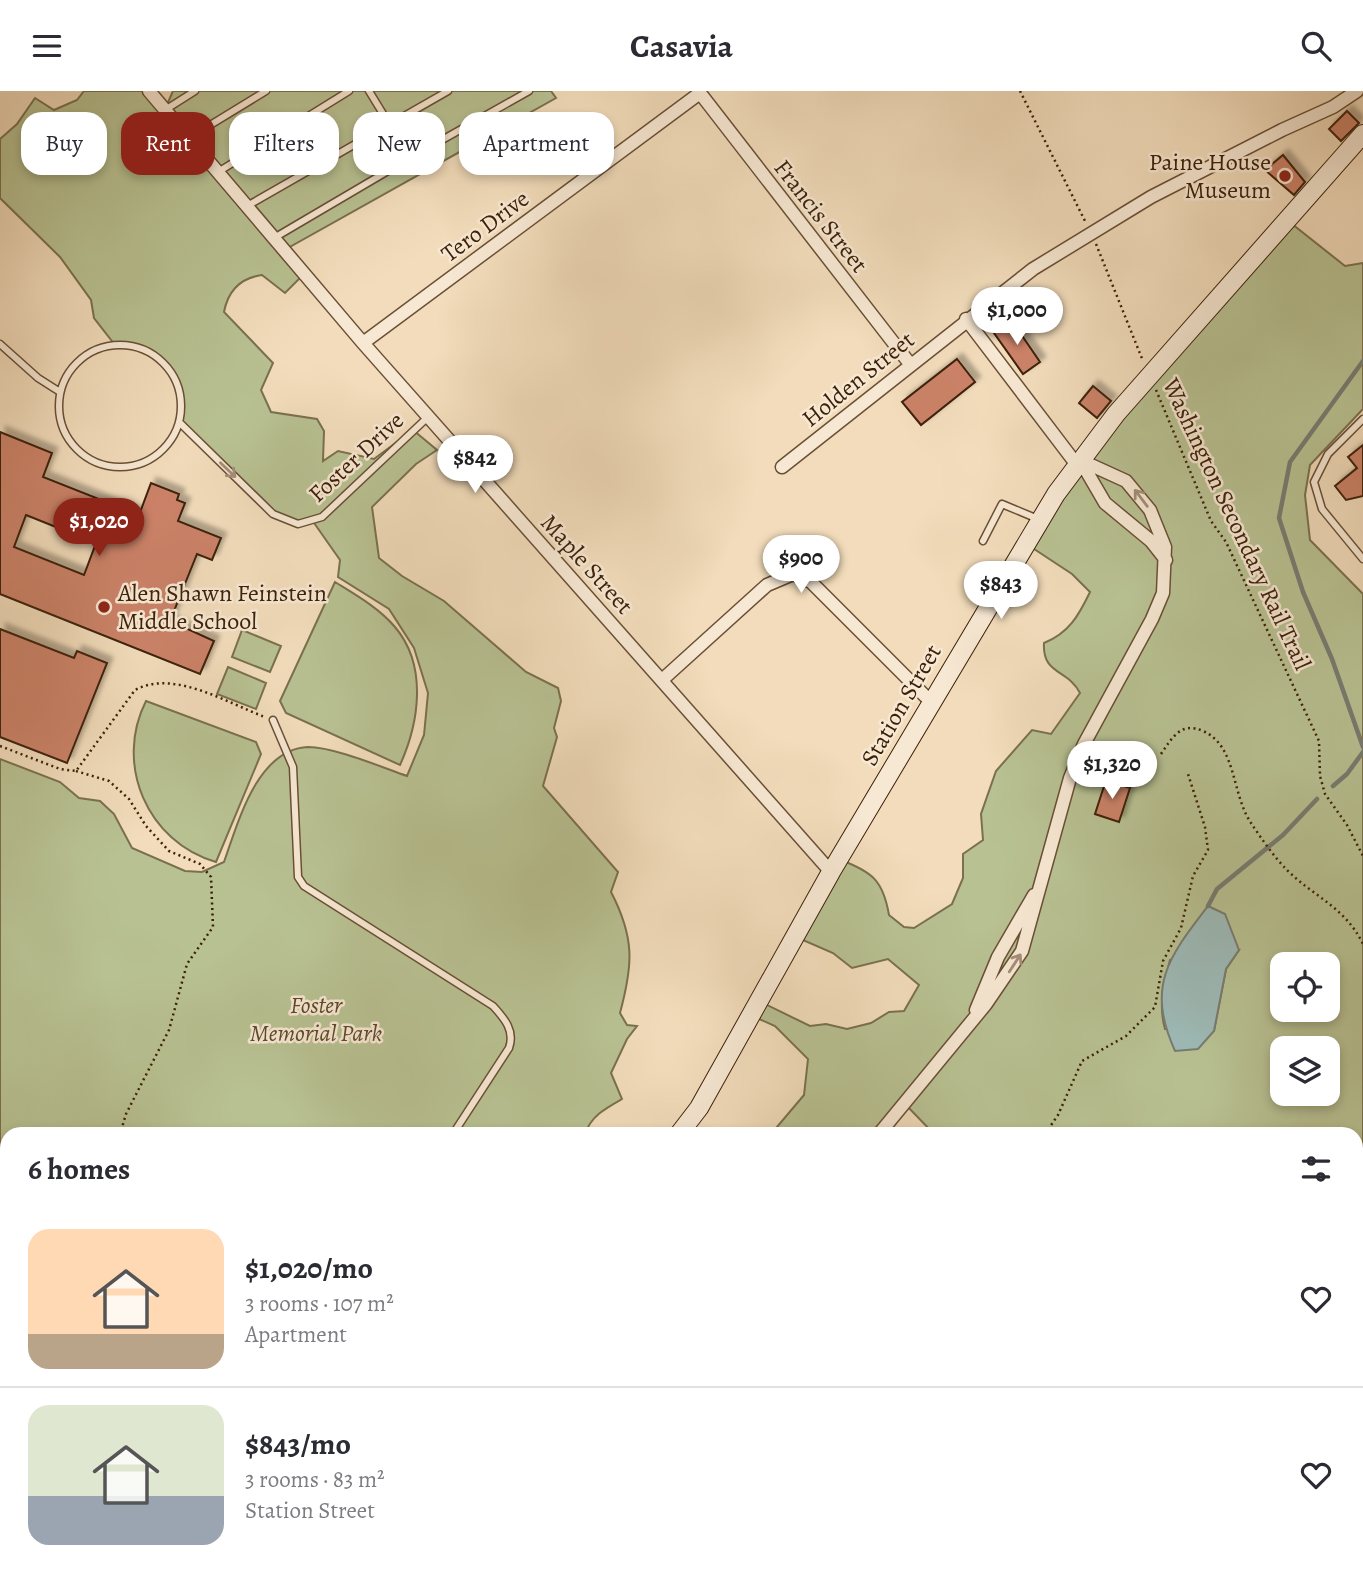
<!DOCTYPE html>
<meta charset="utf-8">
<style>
:root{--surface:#fff;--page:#f7f7f7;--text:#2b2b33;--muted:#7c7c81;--line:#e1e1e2;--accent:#8f2418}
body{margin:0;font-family:Alegreya,serif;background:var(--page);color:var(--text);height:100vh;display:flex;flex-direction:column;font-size:26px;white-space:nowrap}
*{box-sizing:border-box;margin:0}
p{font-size:23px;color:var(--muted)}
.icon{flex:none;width:38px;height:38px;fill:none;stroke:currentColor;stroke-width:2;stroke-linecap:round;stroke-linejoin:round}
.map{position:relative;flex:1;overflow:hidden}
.details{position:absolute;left:0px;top:1036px;width:1363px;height:450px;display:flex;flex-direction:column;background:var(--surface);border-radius:21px 21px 0 0;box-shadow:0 4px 10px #0003}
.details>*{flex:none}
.guide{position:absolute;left:21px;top:21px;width:700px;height:63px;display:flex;gap:14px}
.buttons{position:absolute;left:1270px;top:861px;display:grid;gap:14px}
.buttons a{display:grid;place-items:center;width:70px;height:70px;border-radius:14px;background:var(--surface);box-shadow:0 4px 10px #0003;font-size:35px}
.price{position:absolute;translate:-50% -60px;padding:0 16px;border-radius:24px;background:#fff;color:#222;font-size:23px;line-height:46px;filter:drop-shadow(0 2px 4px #0008)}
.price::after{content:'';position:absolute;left:50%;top:42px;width:21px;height:16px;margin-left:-10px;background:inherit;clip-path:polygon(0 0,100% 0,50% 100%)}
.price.active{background:var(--accent);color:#fff}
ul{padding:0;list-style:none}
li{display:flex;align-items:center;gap:21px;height:175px;padding:0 28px}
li+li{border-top:2px solid var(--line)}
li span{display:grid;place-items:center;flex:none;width:196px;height:140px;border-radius:21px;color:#555}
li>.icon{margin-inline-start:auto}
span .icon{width:84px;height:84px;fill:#fffc;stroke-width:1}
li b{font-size:30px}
h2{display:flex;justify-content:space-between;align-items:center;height:84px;padding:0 28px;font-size:30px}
.pill{padding:0 24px;border-radius:21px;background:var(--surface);box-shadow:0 4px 10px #0003;font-size:24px;line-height:63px}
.pill.active{background:var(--accent);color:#fff}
header{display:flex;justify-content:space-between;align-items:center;height:91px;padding:0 28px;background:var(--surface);font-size:32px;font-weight:700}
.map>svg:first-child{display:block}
.green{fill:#b8c192;stroke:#7a704e;stroke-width:2;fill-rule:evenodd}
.water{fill:#9dbab7;stroke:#777c71;stroke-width:2}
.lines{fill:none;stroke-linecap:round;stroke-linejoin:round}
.stream{stroke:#777c71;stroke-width:4.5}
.building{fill:#cb8268;stroke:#3d2009;stroke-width:2;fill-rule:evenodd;filter:url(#shadow)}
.lane-casing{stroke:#6a4f36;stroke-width:9}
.street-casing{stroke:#6a4f36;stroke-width:15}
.secondary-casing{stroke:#3d2009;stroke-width:20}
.path{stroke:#3d2009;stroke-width:2.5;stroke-dasharray:2 3.5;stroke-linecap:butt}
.lane{stroke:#f7e8d3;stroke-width:6}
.street{stroke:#f7e8d3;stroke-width:12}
.secondary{stroke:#f7e8d3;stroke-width:18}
.oneway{stroke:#a38e78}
.poi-dot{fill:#8f2418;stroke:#f7e8d3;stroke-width:2.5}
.labels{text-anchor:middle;stroke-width:5;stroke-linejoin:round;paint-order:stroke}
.poi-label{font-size:24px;fill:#3d2009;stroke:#f7e8d3;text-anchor:end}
.street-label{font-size:24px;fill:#3d2009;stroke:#f7e8d3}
.park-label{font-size:24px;font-style:italic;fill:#5c482b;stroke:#f7e8d3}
</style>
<header><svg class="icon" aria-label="menu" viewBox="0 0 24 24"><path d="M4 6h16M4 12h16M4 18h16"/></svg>Casavia<svg class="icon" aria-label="search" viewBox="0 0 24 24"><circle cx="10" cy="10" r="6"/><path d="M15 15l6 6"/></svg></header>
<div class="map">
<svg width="1363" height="1485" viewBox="0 0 1363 1485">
<defs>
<filter id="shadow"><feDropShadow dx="5.5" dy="-5.5" stdDeviation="2" flood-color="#0004"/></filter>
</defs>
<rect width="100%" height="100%" fill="#f2dcbb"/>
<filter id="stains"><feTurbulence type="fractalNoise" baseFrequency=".00286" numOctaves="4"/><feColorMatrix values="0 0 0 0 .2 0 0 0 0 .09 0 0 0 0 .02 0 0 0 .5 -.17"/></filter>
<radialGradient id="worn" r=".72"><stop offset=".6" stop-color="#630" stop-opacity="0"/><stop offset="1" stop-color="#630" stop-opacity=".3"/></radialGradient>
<path class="green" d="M84,0h68l14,16 7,-16h378l5,7 -268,150 18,24 -21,21 -23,-18c-22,3 -34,16 -38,37l49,51 -12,27 10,22 46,7 7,12 -1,30 15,-10 36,8 39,-29 24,20 -21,14 -44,43 7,51 23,18 42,25 82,71 32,16 3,13 -7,27 3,9 -14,49 75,86 -7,20c24,46 22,73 9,121l7,12 10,1 -10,13 -16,34 11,26c-16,9 -31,17 -37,35h-578v436h372l-6,6h-373v-817l60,23 19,16 21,3 14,13 18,34 53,23 17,1 22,-10c14,-39 33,-113 84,-115 26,0 73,20 99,29l17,-41 4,-42 -14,-45 -25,-39 -51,-32 2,-17 -28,-40 -13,2 -25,-9 -95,-91c5,-41 -17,-81 -64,-77l-21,-27 -3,-18 -31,-43 -60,-59v-59l17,-15 18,-26 19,12 23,-10z
M1287,129l58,46 18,-3v146l-53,56 -5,30 5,45 53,54v982h-469l1,-6h461v-436h-422l-28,-29 -28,29h-107l33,-39 4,-36 -33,-33 -25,-11 11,-13 49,24 16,-2 21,5 24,-6 18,-11 15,-1 15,-26 -31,-26 -36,9 -19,-15 -37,-16 45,-77c31,12 42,20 48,55l15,12 10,1 38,-24 11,-26v-24l20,-14 -2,-26 15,-43 36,-41 19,4 29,-41c-12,-24 -38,-18 -36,-50 25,-10 35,-28 46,-51l-18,-18 -47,-31 52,-80zM1239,859l-13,19 -12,62 -49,-2c-7,-25 -1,-45 5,-69zM1283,873h45v46h-45zM1283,957h45v46h-45z
M335,491c21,13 44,26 60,45 33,39 24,96 5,138l-114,-52 -6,-12z
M242,539l39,16 -11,26 -38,-15z
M228,576l38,16 -10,26 -39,-15z
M146,610l110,41 5,12 -45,108c-69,-20 -102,-98 -70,-161z"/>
<path class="water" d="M1208,815l17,8 14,36 -13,19 -12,62 -16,18 -23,2c-29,-65 -7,-93 33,-145z"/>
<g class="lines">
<path class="stream" d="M1363,270l-73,101 -11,56 24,74 29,67 31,88
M1333,695l14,-12 16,-22
M1208,815l9,-17 66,-54 34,-36"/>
</g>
<path class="building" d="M1347,20l12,12 -18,18 -12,-12z
M1283,64l22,27 -11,13 -29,-25z
M1012,230l28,41 -17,12 -29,-41z
M957,268l18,23 -54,43 -19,-23z
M1093,295l18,15 -14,17 -18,-15z
M0,341l52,21 -9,24 96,38 12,-32 28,11 -2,6 8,3 -7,18 43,17 -9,22 -15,-6 -27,67 44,20 -14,33 -200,-80zM26,424l70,28 -12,32 -70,-28z
M1363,354v51l-17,4 -11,-14 22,-18 -9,-11z
M0,538l74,29 3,-7 30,12 -40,100 -67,-26z
M1106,689l24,8 -11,34 -24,-8z"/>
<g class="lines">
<g class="lane-casing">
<path id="lane" d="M369,0l41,67 119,-67
M165,19l30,-19
M189,47l77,-47
M218,81l131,-81
M247,115l201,-115
M274,147l136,-80
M0,253l38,34 22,14
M59 315a61 61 0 1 1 122 0a61 61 0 1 1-122 0Z
M1363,328l-35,35 -14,28 8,27 41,50
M179,331l94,92 25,10 24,-7 106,-100
M983,450l19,-37 36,15
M273,629l20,47 5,110 6,9 189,120c12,13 22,25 16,42l-56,86"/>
</g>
<g class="street-casing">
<path id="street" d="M149,0l214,252 468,529
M966,228l111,146
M363,252l337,-250 210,271
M1080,369l25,43 46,38 15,19
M782,376l251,-198 118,-72 131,-67 51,-23 24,-16
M662,589l105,-95 26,-11 18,8 120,120
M976,919l22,-53 36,-62
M879,1043l107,-130 36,-53 48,-173 14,-34 68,-125 11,-26 2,-46 -15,-37 -24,-29 -46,-21
M668,1479l1,6
M519,1485l4,-6
M629,1485v-6
M894,1485l2,-6"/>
</g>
<g class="secondary-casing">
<path id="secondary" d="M679,1043l20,-26 132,-236 225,-378 60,-80 247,-280
M321,1485l5,-6"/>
</g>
<path class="path" d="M1020,0l66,132
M1096,153l47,117
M1156,299l55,131 15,21 93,199 1,35 5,18 22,31 16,31
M0,655l60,23 16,2 59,-81c39,-21 92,13 130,27
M1161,663c11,-16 20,-33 42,-23 34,15 28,62 48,92 10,15 23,34 36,47 27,27 58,37 76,74
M76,680l33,10 20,18 17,27 23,25 31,13 11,13 2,50 -26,37 -18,66 -43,84 -6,20
M1045,1043l13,-19 24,-54 44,-25 29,-29 8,-46 18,-33 12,-52 15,-26 -3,-23 -18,-56
M0,1253l7,-7
M0,1442l7,5
M43,1479l4,6
M160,1485l4,-6
M1266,1485v-6"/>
<use href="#lane" class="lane"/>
<use href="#street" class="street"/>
<use href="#secondary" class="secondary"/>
</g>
<defs><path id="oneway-shaft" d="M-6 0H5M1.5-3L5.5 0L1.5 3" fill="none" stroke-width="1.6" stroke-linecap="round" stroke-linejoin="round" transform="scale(1.75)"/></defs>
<g class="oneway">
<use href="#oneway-shaft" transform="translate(228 379) rotate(44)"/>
<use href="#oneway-shaft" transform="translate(1141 407) rotate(-127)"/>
<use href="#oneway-shaft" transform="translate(1015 872) rotate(-57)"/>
</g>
<g class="poi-dot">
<circle cx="1285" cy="85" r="7"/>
<circle cx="104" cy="516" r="7"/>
</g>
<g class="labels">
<g class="poi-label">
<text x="1271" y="79">Paine House<tspan x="1271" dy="28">Museum</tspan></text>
<text x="118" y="510" text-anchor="start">Alen Shawn Feinstein<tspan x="118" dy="28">Middle School</tspan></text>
</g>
<g class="street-label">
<text transform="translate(821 125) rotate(52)" y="8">Francis Street</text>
<text transform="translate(485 135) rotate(-37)" y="8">Tero Drive</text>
<text transform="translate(858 288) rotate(-39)" y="8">Holden Street</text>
<text transform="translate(356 366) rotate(-43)" y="8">Foster Drive</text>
<text transform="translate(1237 433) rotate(65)" y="8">Washington Secondary Rail Trail</text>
<text transform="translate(587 473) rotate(48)" y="8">Maple Street</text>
<text transform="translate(901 614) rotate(-60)" y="8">Station Street</text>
</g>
<g class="park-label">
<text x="316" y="922">Foster<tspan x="316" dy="28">Memorial Park</tspan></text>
</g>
</g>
<rect width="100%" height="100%" filter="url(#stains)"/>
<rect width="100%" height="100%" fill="url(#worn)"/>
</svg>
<div class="buttons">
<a><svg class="icon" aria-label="locate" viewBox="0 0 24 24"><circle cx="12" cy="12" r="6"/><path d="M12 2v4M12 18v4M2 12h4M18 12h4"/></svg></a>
<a><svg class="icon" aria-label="layers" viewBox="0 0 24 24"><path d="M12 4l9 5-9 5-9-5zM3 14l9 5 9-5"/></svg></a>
</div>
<b class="price" style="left:1017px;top:256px">$1,000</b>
<b class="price" style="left:475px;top:404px">$842</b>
<b class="price active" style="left:99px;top:467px">$1,020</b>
<b class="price" style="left:801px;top:504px">$900</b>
<b class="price" style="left:1001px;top:530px">$843</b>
<b class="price" style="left:1112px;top:710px">$1,320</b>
<div class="guide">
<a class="pill">Buy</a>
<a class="pill active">Rent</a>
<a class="pill">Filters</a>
<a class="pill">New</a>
<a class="pill">Apartment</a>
</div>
<section class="details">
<h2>6 homes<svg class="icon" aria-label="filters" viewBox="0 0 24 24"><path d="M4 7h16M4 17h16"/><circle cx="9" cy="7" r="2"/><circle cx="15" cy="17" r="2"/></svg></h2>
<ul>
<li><span style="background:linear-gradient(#ffd9b3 75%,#b9a48a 0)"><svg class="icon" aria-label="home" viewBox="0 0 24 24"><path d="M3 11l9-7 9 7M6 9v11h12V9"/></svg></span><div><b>$1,020/mo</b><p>3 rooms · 107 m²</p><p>Apartment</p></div><svg class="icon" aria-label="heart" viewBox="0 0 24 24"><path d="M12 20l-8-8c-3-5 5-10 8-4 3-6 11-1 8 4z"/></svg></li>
<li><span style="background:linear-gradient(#dfe7d0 65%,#9aa5b1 0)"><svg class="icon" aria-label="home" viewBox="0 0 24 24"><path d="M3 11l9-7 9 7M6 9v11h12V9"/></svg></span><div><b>$843/mo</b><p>3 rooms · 83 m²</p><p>Station Street</p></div><svg class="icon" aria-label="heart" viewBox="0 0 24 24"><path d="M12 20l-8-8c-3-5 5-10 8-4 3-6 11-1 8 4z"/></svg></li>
</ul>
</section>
</div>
